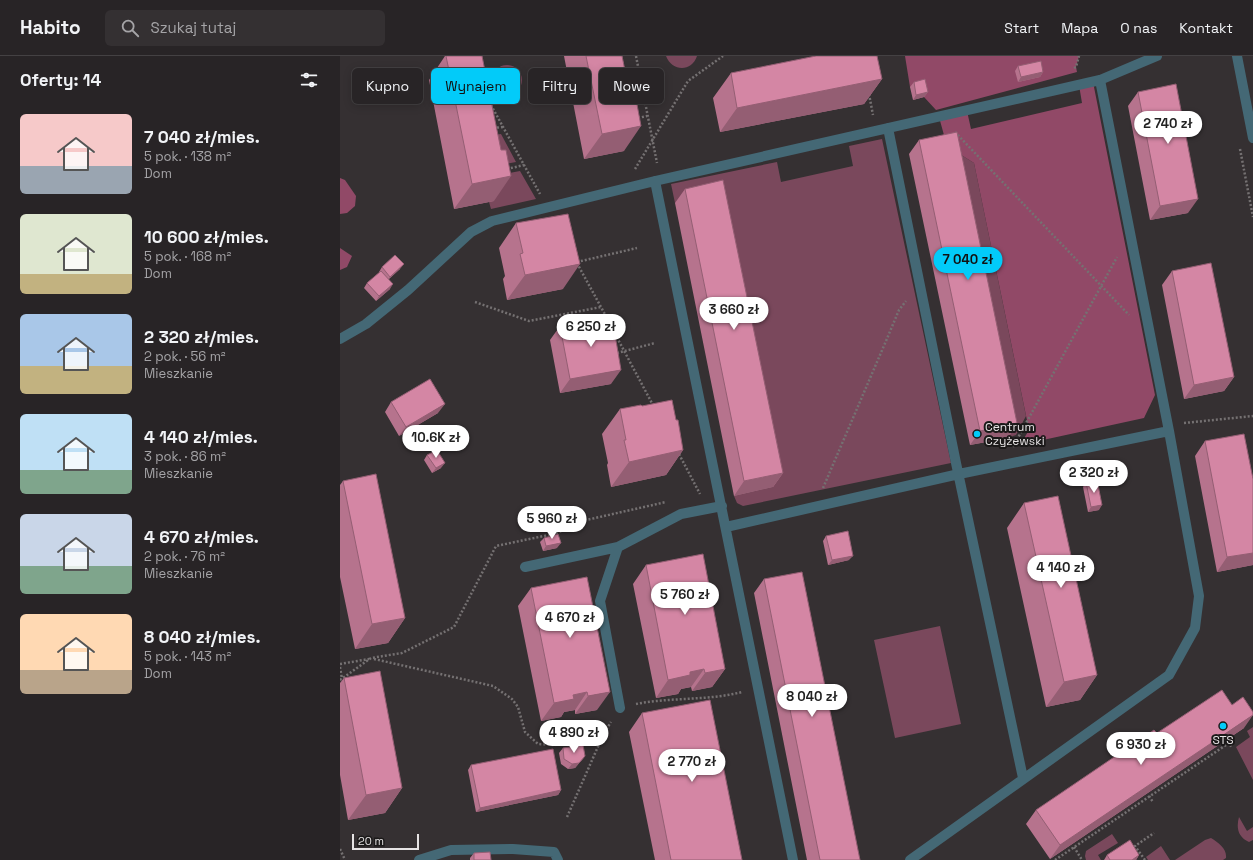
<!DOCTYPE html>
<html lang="pl">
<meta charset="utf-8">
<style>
:root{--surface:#282426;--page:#343032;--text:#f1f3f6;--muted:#a5a4a7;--line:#444143;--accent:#02cbf9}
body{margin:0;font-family:"Space Grotesk",sans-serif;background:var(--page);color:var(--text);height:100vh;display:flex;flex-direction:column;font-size:15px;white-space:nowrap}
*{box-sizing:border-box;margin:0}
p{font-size:13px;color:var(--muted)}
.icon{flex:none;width:22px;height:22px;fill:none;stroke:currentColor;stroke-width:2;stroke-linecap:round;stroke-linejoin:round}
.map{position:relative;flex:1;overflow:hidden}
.panel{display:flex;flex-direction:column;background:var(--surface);width:340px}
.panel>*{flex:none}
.guide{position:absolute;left:12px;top:12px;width:380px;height:36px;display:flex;gap:8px}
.scale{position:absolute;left:12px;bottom:10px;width:67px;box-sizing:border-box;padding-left:4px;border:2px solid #e6e3e4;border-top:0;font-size:11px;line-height:14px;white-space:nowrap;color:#e6e3e4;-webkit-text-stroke:3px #1b1919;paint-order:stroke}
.price{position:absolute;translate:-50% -34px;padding:0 9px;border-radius:14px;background:#fff;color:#222;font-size:13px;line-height:26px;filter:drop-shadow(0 1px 2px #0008)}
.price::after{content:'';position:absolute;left:50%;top:24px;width:12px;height:9px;margin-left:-6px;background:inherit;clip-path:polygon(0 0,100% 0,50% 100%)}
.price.selected{background:var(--accent);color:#111}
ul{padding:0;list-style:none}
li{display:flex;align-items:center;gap:12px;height:100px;padding:0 20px}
li span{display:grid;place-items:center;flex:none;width:112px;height:80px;border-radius:6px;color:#555}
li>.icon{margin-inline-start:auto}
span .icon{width:48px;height:48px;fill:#fffc;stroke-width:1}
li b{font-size:17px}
h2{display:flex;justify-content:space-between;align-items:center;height:48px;padding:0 20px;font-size:17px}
.chip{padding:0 14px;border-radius:6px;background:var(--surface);box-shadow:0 2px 10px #0003,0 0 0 1px var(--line);font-size:14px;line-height:36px}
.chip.selected{background:var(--accent);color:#111}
header{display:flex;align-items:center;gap:24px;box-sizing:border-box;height:56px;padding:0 20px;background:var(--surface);border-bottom:1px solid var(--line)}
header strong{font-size:19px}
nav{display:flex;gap:22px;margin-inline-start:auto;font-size:14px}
.search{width:280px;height:36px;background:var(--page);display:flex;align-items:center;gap:10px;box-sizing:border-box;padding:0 14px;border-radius:6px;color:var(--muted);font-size:15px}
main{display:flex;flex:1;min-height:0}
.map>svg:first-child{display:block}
.green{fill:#7a485c}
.forest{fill:#914967}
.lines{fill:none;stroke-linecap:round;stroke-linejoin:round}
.path{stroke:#757172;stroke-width:2.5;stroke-dasharray:2 2;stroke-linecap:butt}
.street{stroke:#446875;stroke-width:10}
.wall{fill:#b6738d}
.shaded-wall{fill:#945e73}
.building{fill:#d486a4;stroke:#945e73}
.poi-dot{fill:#02cbf9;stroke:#1b1919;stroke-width:1.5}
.labels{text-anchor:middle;stroke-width:4;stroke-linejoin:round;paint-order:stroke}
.poi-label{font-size:12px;fill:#e6e3e4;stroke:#1b1919;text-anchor:start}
</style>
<header>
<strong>Habito</strong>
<div class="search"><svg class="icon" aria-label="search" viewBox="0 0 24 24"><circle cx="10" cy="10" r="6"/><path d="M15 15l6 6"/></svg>Szukaj tutaj</div>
<nav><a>Start</a><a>Mapa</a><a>O nas</a><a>Kontakt</a></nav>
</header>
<main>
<section class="panel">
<h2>Oferty: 14<svg class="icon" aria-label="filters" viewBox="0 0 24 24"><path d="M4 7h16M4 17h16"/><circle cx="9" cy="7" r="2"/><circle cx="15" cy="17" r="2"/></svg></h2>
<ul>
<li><span style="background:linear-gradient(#f6c9c9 65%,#9aa5b1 0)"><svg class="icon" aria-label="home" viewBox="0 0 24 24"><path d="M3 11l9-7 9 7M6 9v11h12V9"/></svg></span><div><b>7 040 zł/mies.</b><p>5 pok. · 138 m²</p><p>Dom</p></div></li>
<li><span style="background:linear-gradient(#dfe7d0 75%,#c2b280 0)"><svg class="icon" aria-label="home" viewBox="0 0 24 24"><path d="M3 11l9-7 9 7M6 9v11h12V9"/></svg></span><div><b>10 600 zł/mies.</b><p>5 pok. · 168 m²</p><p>Dom</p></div></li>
<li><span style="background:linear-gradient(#a9c7e8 65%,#c2b280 0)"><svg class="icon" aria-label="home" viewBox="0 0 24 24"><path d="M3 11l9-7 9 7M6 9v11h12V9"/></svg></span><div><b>2 320 zł/mies.</b><p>2 pok. · 56 m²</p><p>Mieszkanie</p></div></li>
<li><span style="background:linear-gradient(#bfe0f5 70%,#7fa58c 0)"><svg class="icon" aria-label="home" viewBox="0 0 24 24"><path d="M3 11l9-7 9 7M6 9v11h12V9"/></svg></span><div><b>4 140 zł/mies.</b><p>3 pok. · 86 m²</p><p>Mieszkanie</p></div></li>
<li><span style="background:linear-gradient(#c9d6e8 65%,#7fa58c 0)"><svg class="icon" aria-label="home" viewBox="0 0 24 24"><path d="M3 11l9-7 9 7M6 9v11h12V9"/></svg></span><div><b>4 670 zł/mies.</b><p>2 pok. · 76 m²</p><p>Mieszkanie</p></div></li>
<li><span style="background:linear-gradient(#ffd9b3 70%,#b9a48a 0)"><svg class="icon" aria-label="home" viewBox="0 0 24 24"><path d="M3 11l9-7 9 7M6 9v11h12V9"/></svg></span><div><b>8 040 zł/mies.</b><p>5 pok. · 143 m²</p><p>Dom</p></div></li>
</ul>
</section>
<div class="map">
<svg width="913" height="804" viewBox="0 0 913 804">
<rect width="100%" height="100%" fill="#353032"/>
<path class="green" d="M326,0h31c-5,16 -25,16 -31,0z
M152 24a15 15 0 1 1 30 0a15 15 0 1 1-30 0Z
M161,78l15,28 -34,6 -6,-31z
M542,83l69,324 -208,43 -6,-3 -3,-7 39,-9 -60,-292 -38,8 -4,-19 106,-22 4,20 72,-16 -4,-20z
M607,90l27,17 52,253 -10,19 -9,3z
M180,115l16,28 -45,10 -2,-7v-25z
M600,570l21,98 -66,14 -21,-98z
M913,671v53l-17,-33 14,-10 -3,-6z
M899,761l8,14 6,-4v13l-4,2c-11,-5 -13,-14 -10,-25z
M772,778l6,9 -20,12 3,5h-15l-1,-4 1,-5z
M871,782c8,5 16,11 15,20l-3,2h-48l30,-20z
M821,790l9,14h-22l-2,-3z"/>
<path class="forest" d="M565,0h174l-3,11 1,5 -141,38 -12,-13 -14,-10z
M753,26l62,313 -11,23 -124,27 9,-15 -55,-267 -27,-17 -8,-29 28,-6 4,18 111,-26 -3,-18z
M0,122l5,2 11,16 -1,10 -8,7 -7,1z
M0,192l12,8 -5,11 -7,3z"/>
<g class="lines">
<path class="path" d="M296,0l21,107
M734,12l2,-1 3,-11
M285,25l15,-3
M529,38l4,21
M151,49l49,89
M298,62l9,-2
M153,72l10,-1
M615,76l174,183
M900,93l13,68
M167,113l17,-4
M295,113l53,-88 35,-25
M237,206l60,-14
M237,207l31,57
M135,246l54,19 72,-14
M273,274l41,77
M277,297l38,-10
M844,367l69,-7
M673,391l104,-190
M339,398l21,40
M483,432l63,-147 13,-31 7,-9
M34,603l119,27 19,13 6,8 7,25 13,12 17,1 49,-12
M0,608l29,-5
M0,611l2,12
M0,624l31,-22 31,-5 52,-26 42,-81 62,-13 15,-10 93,-21
M296,648c35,-7 71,-3 106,-12
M809,740l4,6
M227,761l37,-84 7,-11
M734,791l8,13
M0,793l5,11
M715,804l174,-117 3,5
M805,804l-10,-14 19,-13"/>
<path class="street" d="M897,0l16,82
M548,72l68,335 67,315
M315,125l138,679
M0,283l26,-15 42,-34 63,-58 21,-11 163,-40 445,-101 57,-24
M386,471l233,-53 210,-43
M185,511l93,-20
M280,652l-20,-107 18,-54 63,-33 41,-8
M79,804l32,-10 62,-1 41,3 4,8
M570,804l259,-185 26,-47 4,-32 -30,-165 -69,-351"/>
</g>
<path class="wall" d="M105,0h37l12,145 -40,8 -25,-129z
M224,0h58l9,44 -7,51 -40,8z
M678,10l25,6 -3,5 -22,5 -3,-11z
M391,17l151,6 -18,25 -144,28 -7,-34z
M574,26l14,10 -4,5 -11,3 -3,-13z
M798,36l50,121 -38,7 -22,-114z
M579,84l98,283 -9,15 -38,7 -61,-291z
M345,133l98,284 -10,14 -39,9 -59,-293z
M176,167l47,66 -56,11 -4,-21 2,-3 -6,-28z
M42,211l18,2 -11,10 1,10 -14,12 -12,-13 3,-5 12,-10v-1z
M832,215l62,106 -10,14 -40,8 -22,-114z
M220,270l51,58 -51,9 -10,-53z
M51,346l47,11 -39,23 -14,-24z
M302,350l41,44 -17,25 -55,12 -4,-22 1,-2 -6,-29 18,-25z
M865,385l48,38v86l-36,7 -22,-116z
M87,399l14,13 -9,5 -8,-13z
M3,425l62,137 -17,25 -33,6 -15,-72v-92z
M746,426l13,28 -11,2 -5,-25z
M684,447l73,172 -17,25 -34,7 -39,-179z
M486,480l23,24 -21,5 -5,-24z
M204,482l13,10 -14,3 -3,-9z
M306,509l79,104 -13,18 -20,4 -1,-4 -10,2 -3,5 -22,4 -23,-114z
M424,523l96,281h-53l-53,-267z
M191,532l66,122 -22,4v-4l-11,2 -3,5 -20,4 -23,-115z
M4,622l58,110 -17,25 -37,7 -8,-45v-92z
M302,657l100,147h-87l-26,-128z
M904,672l-194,131 -24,-35 10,-14 121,-77z
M223,692l22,8 -10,12 -7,1 -7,-5 -2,-11z
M131,709l90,25 -3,5 -82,17 -8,-42z
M134,797l17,7h-21v-2z
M767,799h32l-3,5h-32z"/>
<path class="shaded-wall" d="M703,16l-3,5 -22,5 3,-5z
M542,23l-18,25 -144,28 17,-24z
M588,36l-4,5 -11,3 3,-5z
M301,70l-17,25 -40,8 18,-25z
M171,120l-17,25 -40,8 18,-25z
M858,143l-10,14 -38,7 10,-14z
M64,208l-4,5 -14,12 4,-4z
M240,208l-17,25 -56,11 18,-25z
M53,228l-3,5 -14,12 3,-5z
M281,314l-10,14 -51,9 10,-14z
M894,321l-10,14 -40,8 10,-14z
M105,348l-7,9 -39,23 7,-9z
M677,367l-9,15 -38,7 10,-14z
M343,394l-17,25 -55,12 18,-25z
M105,407l-4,5 -9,5 4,-5z
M443,417l-10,14 -39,9 10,-15z
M762,449l-3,5 -11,2 3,-5z
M221,487l-4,5 -14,3 3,-5z
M913,497v12l-36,7 10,-15z
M513,500l-4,4 -21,5 4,-5z
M65,562l-17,25 -33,6 17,-25z
M364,613l-13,18 -10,2 -3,5 -22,4 12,-18 22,-8z
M385,613l-13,18 -20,4 13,-18z
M757,619l-17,25 -34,7 18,-25z
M247,636l-12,18 -11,2 -3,5 -20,4 13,-18 19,-8z
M270,636l-13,18 -22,4 13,-18z
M913,659l-9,13 -194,131 10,-14z
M245,700l-10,12 -7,1 4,-5z
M62,732l-17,25 -37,7 18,-25z
M221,734l-3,5 -82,17 4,-4z
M799,799l-3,5h-4z"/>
<path class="building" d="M106,0h36l19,94h5l5,26 -39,8z
M246,0h36l9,44 5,-1 5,27 -39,8z
M476,0h61l5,23 -145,29 -6,-35z
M701,5l2,11 -22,5 -3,-11z
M585,23l3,13 -12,3 -2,-13z
M836,28l22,115 -38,7 -22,-114z
M617,76l60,291 -37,8 -61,-291z
M383,124l60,293 -39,8 -59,-292z
M228,158l12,50 -55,11 -5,-21 3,-1 -7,-30z
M55,199l9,9 -14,13 -8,-10z
M871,207l23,114 -40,8 -22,-114z
M41,215l12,13 -14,12 -12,-13z
M272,261l9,53 -51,9 -10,-53z
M90,323l15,25 -39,23 -15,-25z
M332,344l4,20h2l5,30 -54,12 -5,-22h2l-6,-31 21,-4 1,1z
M904,378l9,45v74l-26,4 -22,-116z
M97,394l8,13 -9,5 -9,-13z
M36,418l29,144 -33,6 -29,-143z
M757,424l5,25 -11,2 -5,-25z
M718,440l39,179 -33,7 -40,-179z
M508,475l5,25 -21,4 -6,-24z
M218,478l3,9 -15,3 -2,-8z
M363,498l22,115 -20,4 -1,-4 -14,3v3l-22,5 -22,-115z
M462,516l58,288h-40l-56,-281z
M247,521l23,115 -22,4 -1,-4 -14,3 1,4 -20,4 -23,-115z
M40,615l22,117 -36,7 -22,-117z
M882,634l10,15 11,-8 10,15v3l-193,130 -24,-35 118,-80 3,3z
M370,644l32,160h-71l-29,-147z
M243,689l2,11 -6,7 -7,1 -8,-5 -1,-11z
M213,693l8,41 -81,18 -9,-43z
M790,784l9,15 -7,5h-22l-3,-5z
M150,796l1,8h-17v-7z"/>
<g class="poi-dot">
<circle cx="637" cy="378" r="4"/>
<circle cx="883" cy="670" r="4"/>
</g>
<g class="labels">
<g class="poi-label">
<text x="645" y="375">Centrum<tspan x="645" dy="14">Czyżewski</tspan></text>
<text x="883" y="688" text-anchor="middle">STS</text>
</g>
</g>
</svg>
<div class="scale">20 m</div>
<b class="price" style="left:828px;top:89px">2 740 zł</b>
<b class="price selected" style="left:628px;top:225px">7 040 zł</b>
<b class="price" style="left:394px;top:275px">3 660 zł</b>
<b class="price" style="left:251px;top:292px">6 250 zł</b>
<b class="price" style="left:96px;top:403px">10.6K zł</b>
<b class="price" style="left:754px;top:438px">2 320 zł</b>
<b class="price" style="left:212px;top:484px">5 960 zł</b>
<b class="price" style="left:721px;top:533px">4 140 zł</b>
<b class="price" style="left:345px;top:560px">5 760 zł</b>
<b class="price" style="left:230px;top:583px">4 670 zł</b>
<b class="price" style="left:472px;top:662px">8 040 zł</b>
<b class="price" style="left:234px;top:698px">4 890 zł</b>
<b class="price" style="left:801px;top:710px">6 930 zł</b>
<b class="price" style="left:352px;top:727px">2 770 zł</b>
<div class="guide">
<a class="chip">Kupno</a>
<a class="chip selected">Wynajem</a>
<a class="chip">Filtry</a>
<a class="chip">Nowe</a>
</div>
</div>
</main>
